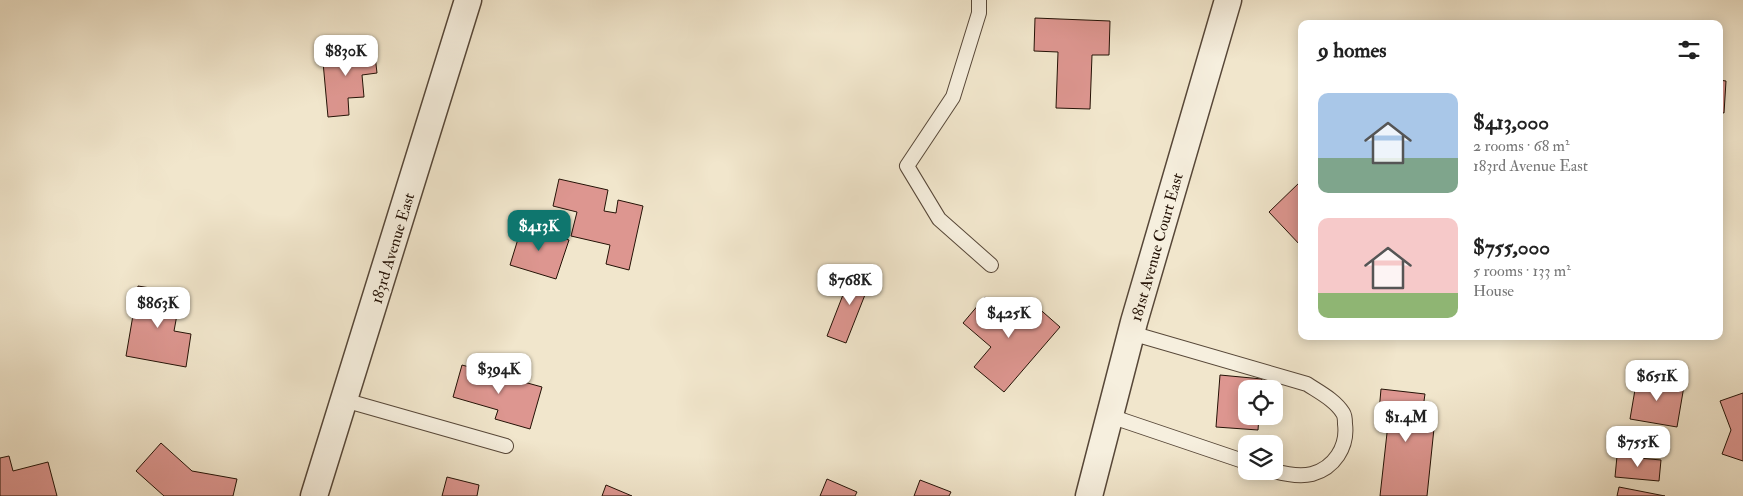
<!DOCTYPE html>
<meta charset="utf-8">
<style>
:root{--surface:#fff;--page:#f6f6f6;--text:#222;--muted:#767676;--accent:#0f766e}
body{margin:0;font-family:"IM FELL Double Pica",serif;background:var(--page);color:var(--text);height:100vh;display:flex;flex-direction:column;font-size:19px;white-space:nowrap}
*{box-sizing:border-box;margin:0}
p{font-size:16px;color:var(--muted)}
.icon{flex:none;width:28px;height:28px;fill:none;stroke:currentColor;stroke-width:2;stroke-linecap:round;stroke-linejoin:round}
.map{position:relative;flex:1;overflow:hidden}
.drawer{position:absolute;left:1298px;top:20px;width:425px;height:320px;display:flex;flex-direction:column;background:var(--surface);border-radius:10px;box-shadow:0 2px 12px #0003}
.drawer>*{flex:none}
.buttons{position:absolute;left:1238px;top:380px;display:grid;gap:10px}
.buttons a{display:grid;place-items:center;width:45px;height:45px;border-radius:10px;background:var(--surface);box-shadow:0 2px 12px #0003;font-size:25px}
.price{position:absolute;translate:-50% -42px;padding:0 11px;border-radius:10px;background:#fff;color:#222;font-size:16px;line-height:32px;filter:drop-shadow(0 1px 2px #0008)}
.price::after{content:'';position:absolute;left:50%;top:30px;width:15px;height:11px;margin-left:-8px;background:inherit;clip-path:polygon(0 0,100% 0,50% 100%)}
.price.active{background:var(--accent);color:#fff}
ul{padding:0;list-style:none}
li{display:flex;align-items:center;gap:15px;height:125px;padding:0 20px}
li span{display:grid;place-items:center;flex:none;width:140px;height:100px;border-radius:10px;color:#555}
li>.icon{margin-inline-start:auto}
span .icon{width:60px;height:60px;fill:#fffc;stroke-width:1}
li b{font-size:21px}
h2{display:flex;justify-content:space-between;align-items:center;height:60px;padding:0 20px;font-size:21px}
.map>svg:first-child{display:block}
.building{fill:#dd9690;stroke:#241206}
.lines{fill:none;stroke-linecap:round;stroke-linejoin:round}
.lane-casing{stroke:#574738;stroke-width:16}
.street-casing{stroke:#574738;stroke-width:29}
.lane{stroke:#f6efde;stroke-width:14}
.street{stroke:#f6efde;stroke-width:26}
.labels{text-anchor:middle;stroke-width:4;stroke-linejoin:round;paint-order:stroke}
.street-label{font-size:16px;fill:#241206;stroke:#f6efde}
</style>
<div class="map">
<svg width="1743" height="496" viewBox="0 0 1743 496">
<rect width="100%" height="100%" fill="#f1e6cc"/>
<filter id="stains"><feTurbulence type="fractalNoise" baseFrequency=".004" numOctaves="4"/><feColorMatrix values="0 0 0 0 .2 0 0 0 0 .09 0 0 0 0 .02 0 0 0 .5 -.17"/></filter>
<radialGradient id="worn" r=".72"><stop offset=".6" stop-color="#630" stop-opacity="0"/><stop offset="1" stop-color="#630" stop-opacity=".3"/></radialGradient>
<path class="building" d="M1035,18l75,3 -1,34h-17l-2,54 -34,-1 2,-56 -24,-1z
M374,47l3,26 -15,2 2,22 -16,1 1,17 -21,2 -6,-66z
M1719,80l7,1 -2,32 -5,-1z
M559,179l49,11 -4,21 12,2 2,-13 25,6 -14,64 -23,-6 4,-19 -39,-9 6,-24 -24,-6z
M1301,181v65l-32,-34z
M522,226l47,14 -13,39 -46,-14z
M853,269l19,8 -26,66 -19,-7z
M138,286l43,7 -7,38 17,3 -5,33 -60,-11z
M985,297l25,22 17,-21 33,29 -56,65 -30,-25 17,-20 -28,-24z
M462,365l80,22 -12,42 -35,-10 3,-9 -45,-13z
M1220,375l42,4 -1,10h-15v27h13l-1,14 -42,-3z
M1637,378l47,8 -7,41 -47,-8z
M1381,389l44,5 -2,14 13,1 -9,87h-47l8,-72 -10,-1z
M1743,393v68l-21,-7 9,-24 -11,-29z
M161,443l31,28 45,8 -4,17h-69l-28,-25z
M9,456l4,15 35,-9 9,34h-57v-38z
M1617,456l44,4 -2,21 -44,-4z
M447,477l32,8 -2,11h-35z
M827,479l30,13 -2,4h-35z
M920,480l31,12 -2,4h-35z
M606,485l26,11h-30z
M1619,487l46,9h-48z"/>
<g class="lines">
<g class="lane-casing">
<path id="lane" d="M979,0v13l-26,84 -46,69 32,53 52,46
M1131,333l176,51c12,8 28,16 36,29 2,3 2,8 2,11 3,23 -11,44 -33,50 -12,3 -27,0 -38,-3
M344,400l162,46
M1110,416l136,46"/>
</g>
<g class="street-casing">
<path id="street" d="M314,496l154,-496
M1089,496l45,-174 94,-322"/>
</g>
<use href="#lane" class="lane"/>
<use href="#street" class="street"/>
</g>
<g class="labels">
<g class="street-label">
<text transform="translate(1156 247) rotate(-74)" y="6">181st Avenue Court East</text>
<text transform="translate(392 248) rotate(-73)" y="6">183rd Avenue East</text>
</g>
</g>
<rect width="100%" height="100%" filter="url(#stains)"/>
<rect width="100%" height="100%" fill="url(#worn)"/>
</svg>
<div class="buttons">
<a><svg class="icon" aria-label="locate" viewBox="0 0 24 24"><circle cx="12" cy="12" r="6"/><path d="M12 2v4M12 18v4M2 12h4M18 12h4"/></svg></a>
<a><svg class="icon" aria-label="layers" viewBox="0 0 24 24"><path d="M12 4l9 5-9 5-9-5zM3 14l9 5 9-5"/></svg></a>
</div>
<b class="price" style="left:346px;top:77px">$830K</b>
<b class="price active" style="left:539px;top:252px">$413K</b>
<b class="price" style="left:850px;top:306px">$768K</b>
<b class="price" style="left:158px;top:329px">$863K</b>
<b class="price" style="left:1009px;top:339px">$425K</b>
<b class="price" style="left:499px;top:395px">$394K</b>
<b class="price" style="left:1657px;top:402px">$651K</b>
<b class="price" style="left:1406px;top:443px">$1.4M</b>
<b class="price" style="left:1638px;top:468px">$755K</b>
<section class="drawer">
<h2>9 homes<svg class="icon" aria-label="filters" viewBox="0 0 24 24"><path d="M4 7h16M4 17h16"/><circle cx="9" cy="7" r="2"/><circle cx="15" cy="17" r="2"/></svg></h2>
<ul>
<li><span style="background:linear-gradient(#a9c7e8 65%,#7fa58c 0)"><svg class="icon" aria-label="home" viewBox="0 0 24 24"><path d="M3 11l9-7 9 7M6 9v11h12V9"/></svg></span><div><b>$413,000</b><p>2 rooms · 68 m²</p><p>183rd Avenue East</p></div></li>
<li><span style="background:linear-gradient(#f6c9c9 75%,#8fb573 0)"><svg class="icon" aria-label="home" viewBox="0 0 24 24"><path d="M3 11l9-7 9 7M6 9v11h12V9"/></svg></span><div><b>$755,000</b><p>5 rooms · 133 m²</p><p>House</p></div></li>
</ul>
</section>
</div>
